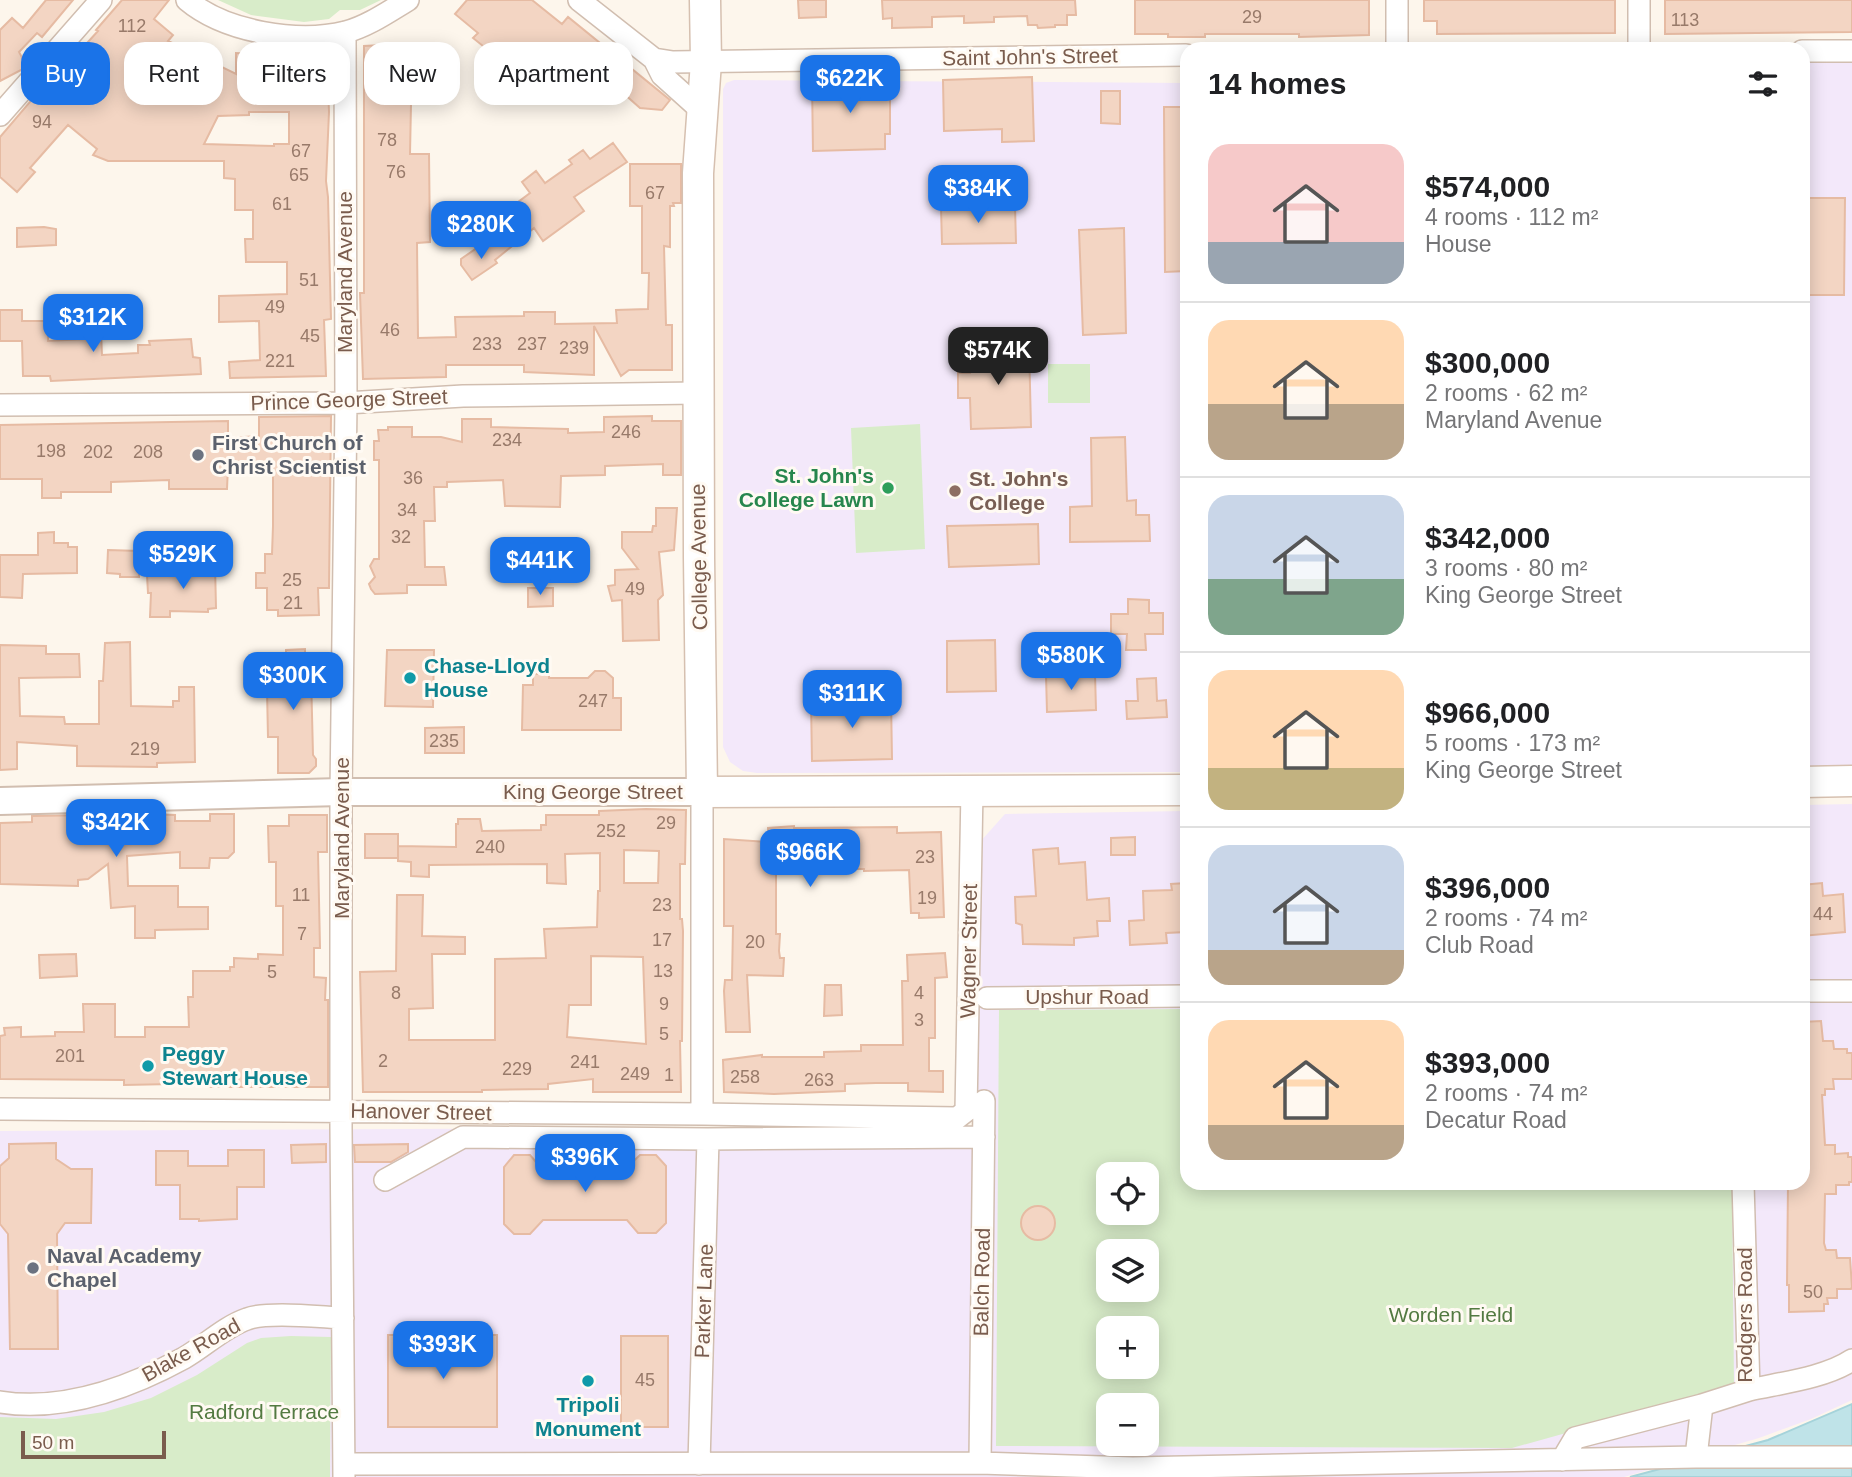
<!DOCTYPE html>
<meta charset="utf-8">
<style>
:root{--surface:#fff;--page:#f2f2f2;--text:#202124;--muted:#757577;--line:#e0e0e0;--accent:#1a73e8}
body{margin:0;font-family:Helvetica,sans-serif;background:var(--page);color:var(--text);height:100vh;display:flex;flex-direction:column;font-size:26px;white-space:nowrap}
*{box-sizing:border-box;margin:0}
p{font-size:23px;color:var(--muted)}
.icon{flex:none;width:38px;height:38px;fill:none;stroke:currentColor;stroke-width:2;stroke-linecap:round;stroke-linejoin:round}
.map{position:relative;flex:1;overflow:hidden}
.panel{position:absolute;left:1180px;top:42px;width:630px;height:1148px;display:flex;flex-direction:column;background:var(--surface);border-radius:21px;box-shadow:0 4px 18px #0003}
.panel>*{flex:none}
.banner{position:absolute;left:21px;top:42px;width:665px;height:63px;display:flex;gap:14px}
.fabs{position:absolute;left:1096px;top:1162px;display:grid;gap:14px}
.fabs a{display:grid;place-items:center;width:63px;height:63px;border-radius:14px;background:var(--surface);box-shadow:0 4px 18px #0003;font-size:35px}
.scale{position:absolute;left:21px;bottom:18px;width:145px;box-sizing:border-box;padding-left:7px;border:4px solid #7a5c4d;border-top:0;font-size:19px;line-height:24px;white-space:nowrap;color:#7a5c4d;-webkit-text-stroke:5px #fffaf3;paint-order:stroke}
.price{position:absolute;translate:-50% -60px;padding:0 16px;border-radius:14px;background:var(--accent);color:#fff;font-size:23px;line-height:46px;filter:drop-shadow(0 2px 4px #0008)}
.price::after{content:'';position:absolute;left:50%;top:42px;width:21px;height:16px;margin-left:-10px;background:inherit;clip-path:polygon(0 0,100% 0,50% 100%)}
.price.selected{background:#222;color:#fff}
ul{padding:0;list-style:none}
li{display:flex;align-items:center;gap:21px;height:175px;padding:0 28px}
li+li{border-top:2px solid var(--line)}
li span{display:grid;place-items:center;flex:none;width:196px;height:140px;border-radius:21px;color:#555}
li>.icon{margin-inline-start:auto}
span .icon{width:84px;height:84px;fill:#fffc;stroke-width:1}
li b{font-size:30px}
h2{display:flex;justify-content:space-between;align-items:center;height:84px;padding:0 28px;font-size:30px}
.chip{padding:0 24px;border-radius:21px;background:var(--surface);box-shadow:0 4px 18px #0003;font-size:24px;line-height:63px}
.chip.selected{background:var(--accent);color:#fff}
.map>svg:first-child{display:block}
.education{fill:#f3e8fa;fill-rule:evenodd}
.green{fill:#d8ecc9;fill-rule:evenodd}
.water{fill:#bfe3e8;stroke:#a5d3da;stroke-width:2}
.building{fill:#f3d5c3;stroke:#e6bba3;stroke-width:2;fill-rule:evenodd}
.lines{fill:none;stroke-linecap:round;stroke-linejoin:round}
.minor-casing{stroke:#d1beb0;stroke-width:24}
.tertiary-casing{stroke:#d1beb0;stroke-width:30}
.secondary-casing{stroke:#d6c0b0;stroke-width:33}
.minor{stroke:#fff;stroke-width:21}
.tertiary{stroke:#fff;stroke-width:26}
.secondary{stroke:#fff;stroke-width:30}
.worship-dot{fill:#6b7280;stroke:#fffaf3;stroke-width:2.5}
.leisure-dot{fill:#2e9e5b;stroke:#fffaf3;stroke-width:2.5}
.education-dot{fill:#8d6e63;stroke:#fffaf3;stroke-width:2.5}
.culture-dot{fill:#0f9aa8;stroke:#fffaf3;stroke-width:2.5}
.labels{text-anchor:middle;stroke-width:6;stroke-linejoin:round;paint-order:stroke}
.number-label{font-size:18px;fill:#987a6a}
.street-label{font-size:21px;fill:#7a5c4d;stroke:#fffaf3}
.worship-label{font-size:21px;font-weight:bold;fill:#5b616d;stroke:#fffaf3;text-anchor:start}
.leisure-label{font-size:21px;font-weight:bold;fill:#27864d;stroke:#fffaf3;text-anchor:end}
.education-label{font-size:21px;font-weight:bold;fill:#785e54;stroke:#fffaf3;text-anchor:start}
.culture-label{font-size:21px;font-weight:bold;fill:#0d838f;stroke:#fffaf3;text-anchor:start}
.park-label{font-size:21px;fill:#537a41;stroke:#fffaf3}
</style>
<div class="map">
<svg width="1852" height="1477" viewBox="0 0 1852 1477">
<rect width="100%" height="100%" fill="#fdf6ec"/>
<path class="education" d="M1802,61h50v705h-49z
M734,80l452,3v689l-429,1 -14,-2 -13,-9 -7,-15v-658l3,-6z
M1852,804v596l-41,19 -52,19 -135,39h-1624v-346l975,-5 5,-284 25,-28 181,-3v372h616l1,-378zM1108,1174h38v39h-38zM1108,1251h38v39h-38zM1108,1328h38v39h-38zM1108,1405h38v39h-38z"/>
<path class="green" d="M218,0h163l-21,10h-20l-11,9 -25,3 -53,-7z
M1048,364h42v39h-42z
M920,424l5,125 -69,4 -5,-125z
M1186,1009v174h546l2,203 -222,62 -516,-2 3,-436zM1108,1174h38v39h-38zM1108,1251h38v39h-38zM1108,1328h38v39h-38zM1108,1405h38v39h-38z
M291,1336l40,1 -1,140h-330v-60l56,2 48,-7 47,-14 46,-23 50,-32 14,-5z"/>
<path class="water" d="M1852,1404v73h-222l138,-37z"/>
<path class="building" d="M46,0h27l-31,37 -5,-4 -18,19 7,13 -3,4 -23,12v-51l12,-12 11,10z
M122,0h47l-15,19 19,16 -5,6 68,33v-21l91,5 2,54 -3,69 2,16 3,122 -7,1 2,56 -96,2 -1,-16 31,-2 -1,-39 -40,1v-26l68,-2v-32h-41l-1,-23h8v-29h-18v-31l-11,-1v-17h-116l-15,-6 4,-6 -29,-24 -38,43 5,4 -18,20 -17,-15v-40l46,-54 3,2 49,-54 -2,-1zM249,112h40v32h-15v2l-70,-2 14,-28 31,-1z
M467,0h65l30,24 6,-7 102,83 -8,10 -22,-2 -18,-16 -5,6 -61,-47 -7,8 -6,-5 -14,18 -30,-24 -6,6 -20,-16 5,-5 -23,-19z
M798,0h28v17l-27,1z
M882,0h193l1,15h-9v10h-12v2l-17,1 -1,-3h-9l-1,-9 -33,1v5l-30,1v-7l-32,1v10l-40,1v-10l-9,1z
M1135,0h234v35l-70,2v-3h-94v3h-37v-3h-33z
M1424,0h191v33l-178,1v-13h-13z
M1665,0h187v32l-187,2z
M402,44v15l14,-1 1,46h-6l-1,50h19l1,88 -13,1 1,95 38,-1 -1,-20 69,-1v-4h31v12l62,-1 -1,-13 32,-1 1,-36h-7v-67h-12v-42h51v39h-8l1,3h-4v41l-6,-1 2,79h6v45h-43l-8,6 -27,-50v49l-70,-3v-7h-78v12l-83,2 -3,-86h4v-247z
M1032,77l2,64 -32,1v-13l-58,2 -1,-51z
M885,80v14h5v40h-5v15l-72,2 -1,-70z
M1101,91h19v33l-19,-1z
M1164,107h22v164l-21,1z
M613,143l14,19 -53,35 10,14 -41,30 -9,-13 -39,32 2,3 -25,17 -11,-15v-6l36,-25 -13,-16 17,-13 5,6 24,-18 -8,-11 14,-11 9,12 27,-19 -3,-4 14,-10 7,9z
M1802,198h43l-1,97h-42z
M1015,206l1,37 -74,1 -1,-37z
M44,227l12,2v16l-39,2v-19z
M1124,228l2,105 -43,2 -4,-105z
M0,310h22v11h27l-1,20 36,-2v-8h17l1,24 36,-2v-8h12l-1,-4 42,-2 2,18 7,1 1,16 -150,7 -1,-5h-27l-1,-35h-22z
M1029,345l2,82 -60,2 -1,-31h-12v-25h12v-27z
M331,416l-2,172h-11l1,27 -41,1v-6h-11v-22h-11v-15h9v-19h7l1,-28v-53h-13v-8l-32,1 -1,23h-58v-9l-58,2v10h-50v6h-19v-19h-42v-54l228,-4v17l31,-2v-19z
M652,416v5h29v54h-18v-11l-58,2v9l-44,1 -1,31 -55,-1 -2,-26 -56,2v5h-13l1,34h-11l1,46h19l2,18h-39v8l-32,1 -4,-5 -2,-5 6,-7 -5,-11 4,-7h5v-99h-5v-19h5l-1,-11h10v-3h24v10h29l21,5v-23h29v8l77,2v4l36,-1v-15z
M1125,437l2,64 9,-1v15h13l1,26 -80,1v-35l22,-1 -1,-68z
M656,508h21l-3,42 -15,2 4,43 -5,5 1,40 -36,1 -1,-41 -10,1 -4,-15 7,-1v-15l23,-1 -16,-21v-16h30l1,-6h3z
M1038,524l1,40 -90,3 -2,-41z
M54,532v11h14v4h9v26l-54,1 -1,24 -22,-1v-42h38v-22z
M108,550l31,1v26h-19v-3l-13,-1z
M215,564l1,44 -8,1v3l-38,-1v6h-20l1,-24h-3l-1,-18 23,1 -1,-8h30v-3z
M528,588h25v18l-25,1z
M1128,599l21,1v13h14v21h-18l1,16h-20l1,-16h-16v-20h17z
M995,640l1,51 -49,1v-51z
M130,642l1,64 42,1v-6h6v-14h15l1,75 -38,1v4l-80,-1v-20l-60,-4v27l-17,1v-125l46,1v8h33l1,23 -61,1 1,38 44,1 1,7h34v-43h4l2,-38z
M305,649v5h4l8,7v7l-6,6 2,81 3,4v7l-7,7h-31v-36h-10l-1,-47 11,-1v-35h8v-4z
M387,650h47l-1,57 -48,-1z
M595,671h10l8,7v20h8v32h-99l1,-45h10v-11h16v4h39z
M1095,673l1,37 -49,2 -1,-37z
M1156,678l1,23 9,-1 1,17 -40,2 -1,-18h12l-1,-22z
M891,699l1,60 -80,2 -1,-60z
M464,727v26h-39v-25z
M646,809l40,1 -1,54h-5v55h2l1,12 -1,110h-2l1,51h-88v-13l-45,5v5l-66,1v2h-119l-3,-120 36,-1 1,-76h26l-1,41 43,1v17h-33l1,54 -24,1v31h86v-81l51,-1 -2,-29 53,-2 1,-36h2v-38l-35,1 1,30 -19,-1v-19l-118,1v12l-18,-1v-14l-13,-1v-3h-33v-24h33v23v-11l58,1v-23h2v-5h22l2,12 59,-1v-5h5v-10h53v-4zM624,850l35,1 -1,32h-34zM591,956l52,1 3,87 -79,-7 2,-32h22z
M150,814l25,1v6h35v-7h24v38l-6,6h-18l-1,10h-29v-16l-53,4 1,30h50v21h30v22l-53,1v8h-20v-32l-24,2 -3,-44 -20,15 -10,1v6l-78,-2v-61l32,-1v-6z
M289,815h38v37h-9l2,96h-6v29l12,1 -1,22h3v87h-122v-9h-34v6l-48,1v-5l-124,-1v-43l5,-1 -1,-7 17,-1v10l34,-1v-4h29l-1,-28h32v33h30v-10h44l-1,-30h5v-26h37v-4h4v-9l24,1v-5l25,1v-49h-7v-44h-7l-1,-36h21z
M794,826v2l103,-1v6l44,-1 3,85 -25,1v-5h-8l-2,-43 -45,1v-2h-27l-61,5v60h4l-1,17 1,7h4l-1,18 -36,-1 3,57h-24l-2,-41 1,-11h7l1,-54h-9v-87l45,3 -1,-14z
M1135,837v18h-24v-17z
M1058,848l1,16 26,-2 2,38 22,-2 1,23h-13l1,15 -24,2v7l-51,-1 -1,-19 -6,-2 -1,-26 21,-1 -3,-46z
M1186,883v49l-20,1 1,10 -37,2 -1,-24 15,-1 -1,-29 29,-1 -1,-6z
M1822,883l1,13 20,-2 2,38 -43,4v-51z
M945,953l2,24 -12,1v60h-6v33h14v21l-35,-1v-8h-32l-31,1v7l-71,3 -50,-2 -1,-32 39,-5v2h62v-5l37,-1v-6h42l-1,-64h6l-1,-26z
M76,954l1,22 -37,2 -1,-23z
M825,985h16l1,30 -18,1z
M1821,1021l2,20h10l1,8h13v4h5v26h-19l1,10h-9v6h-3l3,50h10v9l13,-1v4h4v25h-3v3h-13v9h-11l-1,49 2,7h10l1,8h13l2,29 -1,2h-14v9h-10l1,6h-4v7l-35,1v-27h-2l1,-102h14v-51h4l-1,-30 -3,1v-81z
M56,1143v16l15,10h21l-1,54h-26l-8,11 1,115h-48l-2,-115 -8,-10v-58l9,-8v-14z
M326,1144v18l-34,1 -1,-18z
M408,1144v8l-17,10h-36l-1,-17z
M228,1150h36v37h-27v32l-38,2v-2h-19v-34h-24v-34h32v15h40z
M514,1155h16l12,14h83l15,-14h16l10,11v57l-10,10h-18l-11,-13h-84l-13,14h-16l-10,-10v-57z
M1021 1223a17 17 0 1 1 34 0a17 17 0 1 1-34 0Z
M388,1335h109v92h-109z
M621,1336h47v91h-47z"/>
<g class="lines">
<g class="minor-casing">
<path id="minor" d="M187,0c38,32 111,44 159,32 22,-6 42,-20 62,-32
M579,0l75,59 19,3 513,-7
M1397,0v49
M1639,49v-49
M1802,51h50
M654,59l8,16 40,36
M0,115l101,-115
M0,405l346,-2 117,-7 235,-3
M702,792v322
M1802,991h50
M987,998l199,-2
M0,1109l702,5 255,4 9,-7 6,-321
M385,1180l78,-43 245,2 276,-2
M1749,1390c31,-7 76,-12 103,-30
M0,1402c63,10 129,-14 184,-44 21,-12 40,-31 63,-39 21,-8 72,-2 96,-1
M1696,1457l6,-52 47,-15 -6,-207
M1562,1460l13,-22 127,-33
M980,1463l4,-362
M344,1464l636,-1 153,5 563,-11h156
M699,1464l9,-325
M344,1477l-3,-349v-336l5,-389 -1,-371"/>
</g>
<g class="tertiary-casing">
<path id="tertiary" d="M0,801l341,-9h361"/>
</g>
<g class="secondary-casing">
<path id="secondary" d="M705,0l1,62 -8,111 1,384 3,235 484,-2
M1802,782l50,-1"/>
</g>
<use href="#minor" class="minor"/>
<use href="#tertiary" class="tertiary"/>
<use href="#secondary" class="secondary"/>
</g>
<g class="worship-dot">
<circle cx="198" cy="455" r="7"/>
<circle cx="33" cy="1268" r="7"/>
</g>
<circle class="leisure-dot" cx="888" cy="488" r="7"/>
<circle class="education-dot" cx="955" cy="491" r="7"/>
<g class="culture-dot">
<circle cx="410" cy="678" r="7"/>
<circle cx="148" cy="1066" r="7"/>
<circle cx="588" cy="1381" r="7"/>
</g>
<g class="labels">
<g class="number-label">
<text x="1252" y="23">29</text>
<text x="1685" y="26">113</text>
<text x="132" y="32">112</text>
<text x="42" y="128">94</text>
<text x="387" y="146">78</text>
<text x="301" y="157">67</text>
<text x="396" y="178">76</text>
<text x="299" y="181">65</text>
<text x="655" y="199">67</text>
<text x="282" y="210">61</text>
<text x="309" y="286">51</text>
<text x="275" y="313">49</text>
<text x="390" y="336">46</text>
<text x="310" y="342">45</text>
<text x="487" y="350">233</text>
<text x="532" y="350">237</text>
<text x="574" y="354">239</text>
<text x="280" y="367">221</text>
<text x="626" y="438">246</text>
<text x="507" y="446">234</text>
<text x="51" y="457">198</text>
<text x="98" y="458">202</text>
<text x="148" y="458">208</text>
<text x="413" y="484">36</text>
<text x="407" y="516">34</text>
<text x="401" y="543">32</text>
<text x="292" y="586">25</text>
<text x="635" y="595">49</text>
<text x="293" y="609">21</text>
<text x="593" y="707">247</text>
<text x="444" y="747">235</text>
<text x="145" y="755">219</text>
<text x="666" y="829">29</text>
<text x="611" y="837">252</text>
<text x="490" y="853">240</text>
<text x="925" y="863">23</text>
<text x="301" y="901">11</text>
<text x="927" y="904">19</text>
<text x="662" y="911">23</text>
<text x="1823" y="920">44</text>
<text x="302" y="940">7</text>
<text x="662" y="946">17</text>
<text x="755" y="948">20</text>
<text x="663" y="977">13</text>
<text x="272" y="978">5</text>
<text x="396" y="999">8</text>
<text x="919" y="999">4</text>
<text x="664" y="1010">9</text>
<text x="919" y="1026">3</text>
<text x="664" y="1040">5</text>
<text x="70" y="1062">201</text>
<text x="383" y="1067">2</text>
<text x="585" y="1068">241</text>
<text x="517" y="1075">229</text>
<text x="635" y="1080">249</text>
<text x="669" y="1081">1</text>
<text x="745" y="1083">258</text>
<text x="819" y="1086">263</text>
<text x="1813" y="1298">50</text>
<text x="645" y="1386">45</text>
</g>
<g class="street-label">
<text transform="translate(1030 57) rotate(-1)" y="7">Saint John's Street</text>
<text transform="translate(345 272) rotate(-90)" y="7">Maryland Avenue</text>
<text transform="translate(349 400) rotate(-2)" y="7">Prince George Street</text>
<text transform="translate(699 557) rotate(-91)" y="7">College Avenue</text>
<text x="593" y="799">King George Street</text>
<text transform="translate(342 838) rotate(-90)" y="7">Maryland Avenue</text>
<text transform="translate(969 951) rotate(-89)" y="7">Wagner Street</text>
<text x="1087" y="1004">Upshur Road</text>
<text transform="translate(421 1112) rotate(1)" y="7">Hanover Street</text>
<text transform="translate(982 1282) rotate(-89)" y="7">Balch Road</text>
<text transform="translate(704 1301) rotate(-88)" y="7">Parker Lane</text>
<text transform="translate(1745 1315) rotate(-90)" y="7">Rodgers Road</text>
<text transform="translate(191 1350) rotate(-29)" y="7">Blake Road</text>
</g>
<g class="worship-label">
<text x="212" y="450">First Church of<tspan x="212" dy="24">Christ Scientist</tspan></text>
<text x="47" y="1263">Naval Academy<tspan x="47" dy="24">Chapel</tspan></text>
</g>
<g class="leisure-label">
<text x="874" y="483">St. John's<tspan x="874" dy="24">College Lawn</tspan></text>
</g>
<g class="education-label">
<text x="969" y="486">St. John's<tspan x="969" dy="24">College</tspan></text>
</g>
<g class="culture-label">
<text x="424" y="673">Chase-Lloyd<tspan x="424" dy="24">House</tspan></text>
<text x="162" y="1061">Peggy<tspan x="162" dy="24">Stewart House</tspan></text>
<text x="588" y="1412" text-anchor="middle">Tripoli<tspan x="588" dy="24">Monument</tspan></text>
</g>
<g class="park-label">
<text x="1451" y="1322">Worden Field</text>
<text x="264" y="1419">Radford Terrace</text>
</g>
</g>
</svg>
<div class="fabs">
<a><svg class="icon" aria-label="locate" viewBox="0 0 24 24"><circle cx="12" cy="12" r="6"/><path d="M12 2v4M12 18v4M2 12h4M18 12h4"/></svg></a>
<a><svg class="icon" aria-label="layers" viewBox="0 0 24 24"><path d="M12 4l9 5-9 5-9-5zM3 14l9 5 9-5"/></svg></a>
<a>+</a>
<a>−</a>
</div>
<div class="scale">50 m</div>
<b class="price" style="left:850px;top:115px">$622K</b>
<b class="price" style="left:978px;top:225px">$384K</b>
<b class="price" style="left:481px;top:261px">$280K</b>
<b class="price" style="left:93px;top:354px">$312K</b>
<b class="price selected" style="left:998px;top:387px">$574K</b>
<b class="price" style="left:183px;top:591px">$529K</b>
<b class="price" style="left:540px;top:597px">$441K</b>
<b class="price" style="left:1071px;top:692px">$580K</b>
<b class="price" style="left:293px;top:712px">$300K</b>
<b class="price" style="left:852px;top:730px">$311K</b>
<b class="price" style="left:116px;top:859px">$342K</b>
<b class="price" style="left:810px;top:889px">$966K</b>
<b class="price" style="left:585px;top:1194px">$396K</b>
<b class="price" style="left:443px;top:1381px">$393K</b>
<div class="banner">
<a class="chip selected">Buy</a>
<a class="chip">Rent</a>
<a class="chip">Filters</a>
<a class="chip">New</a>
<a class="chip">Apartment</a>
</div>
<section class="panel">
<h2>14 homes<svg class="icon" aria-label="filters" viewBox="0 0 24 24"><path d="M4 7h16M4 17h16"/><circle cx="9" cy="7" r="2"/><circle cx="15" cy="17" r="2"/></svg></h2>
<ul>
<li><span style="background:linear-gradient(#f6c9c9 70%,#9aa5b1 0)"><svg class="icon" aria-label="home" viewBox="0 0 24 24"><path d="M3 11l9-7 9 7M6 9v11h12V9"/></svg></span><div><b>$574,000</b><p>4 rooms · 112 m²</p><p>House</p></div></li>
<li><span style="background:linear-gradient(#ffd9b3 60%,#b9a48a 0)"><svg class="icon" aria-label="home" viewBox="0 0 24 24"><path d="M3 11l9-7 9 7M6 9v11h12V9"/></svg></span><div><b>$300,000</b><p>2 rooms · 62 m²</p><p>Maryland Avenue</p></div></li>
<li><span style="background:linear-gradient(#c9d6e8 60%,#7fa58c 0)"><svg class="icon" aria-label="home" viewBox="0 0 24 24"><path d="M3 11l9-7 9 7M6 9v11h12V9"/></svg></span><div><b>$342,000</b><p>3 rooms · 80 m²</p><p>King George Street</p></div></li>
<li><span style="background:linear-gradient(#ffd9b3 70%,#c2b280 0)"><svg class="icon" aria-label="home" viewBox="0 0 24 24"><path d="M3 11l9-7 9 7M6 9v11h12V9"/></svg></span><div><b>$966,000</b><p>5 rooms · 173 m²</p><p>King George Street</p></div></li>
<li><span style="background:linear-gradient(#c9d6e8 75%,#b9a48a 0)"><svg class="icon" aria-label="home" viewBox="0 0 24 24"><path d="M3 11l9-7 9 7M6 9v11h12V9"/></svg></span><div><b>$396,000</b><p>2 rooms · 74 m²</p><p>Club Road</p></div></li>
<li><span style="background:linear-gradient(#ffd9b3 75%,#b9a48a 0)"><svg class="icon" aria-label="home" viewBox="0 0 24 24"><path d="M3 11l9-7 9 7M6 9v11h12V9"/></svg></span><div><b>$393,000</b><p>2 rooms · 74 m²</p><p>Decatur Road</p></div></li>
</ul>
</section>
</div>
